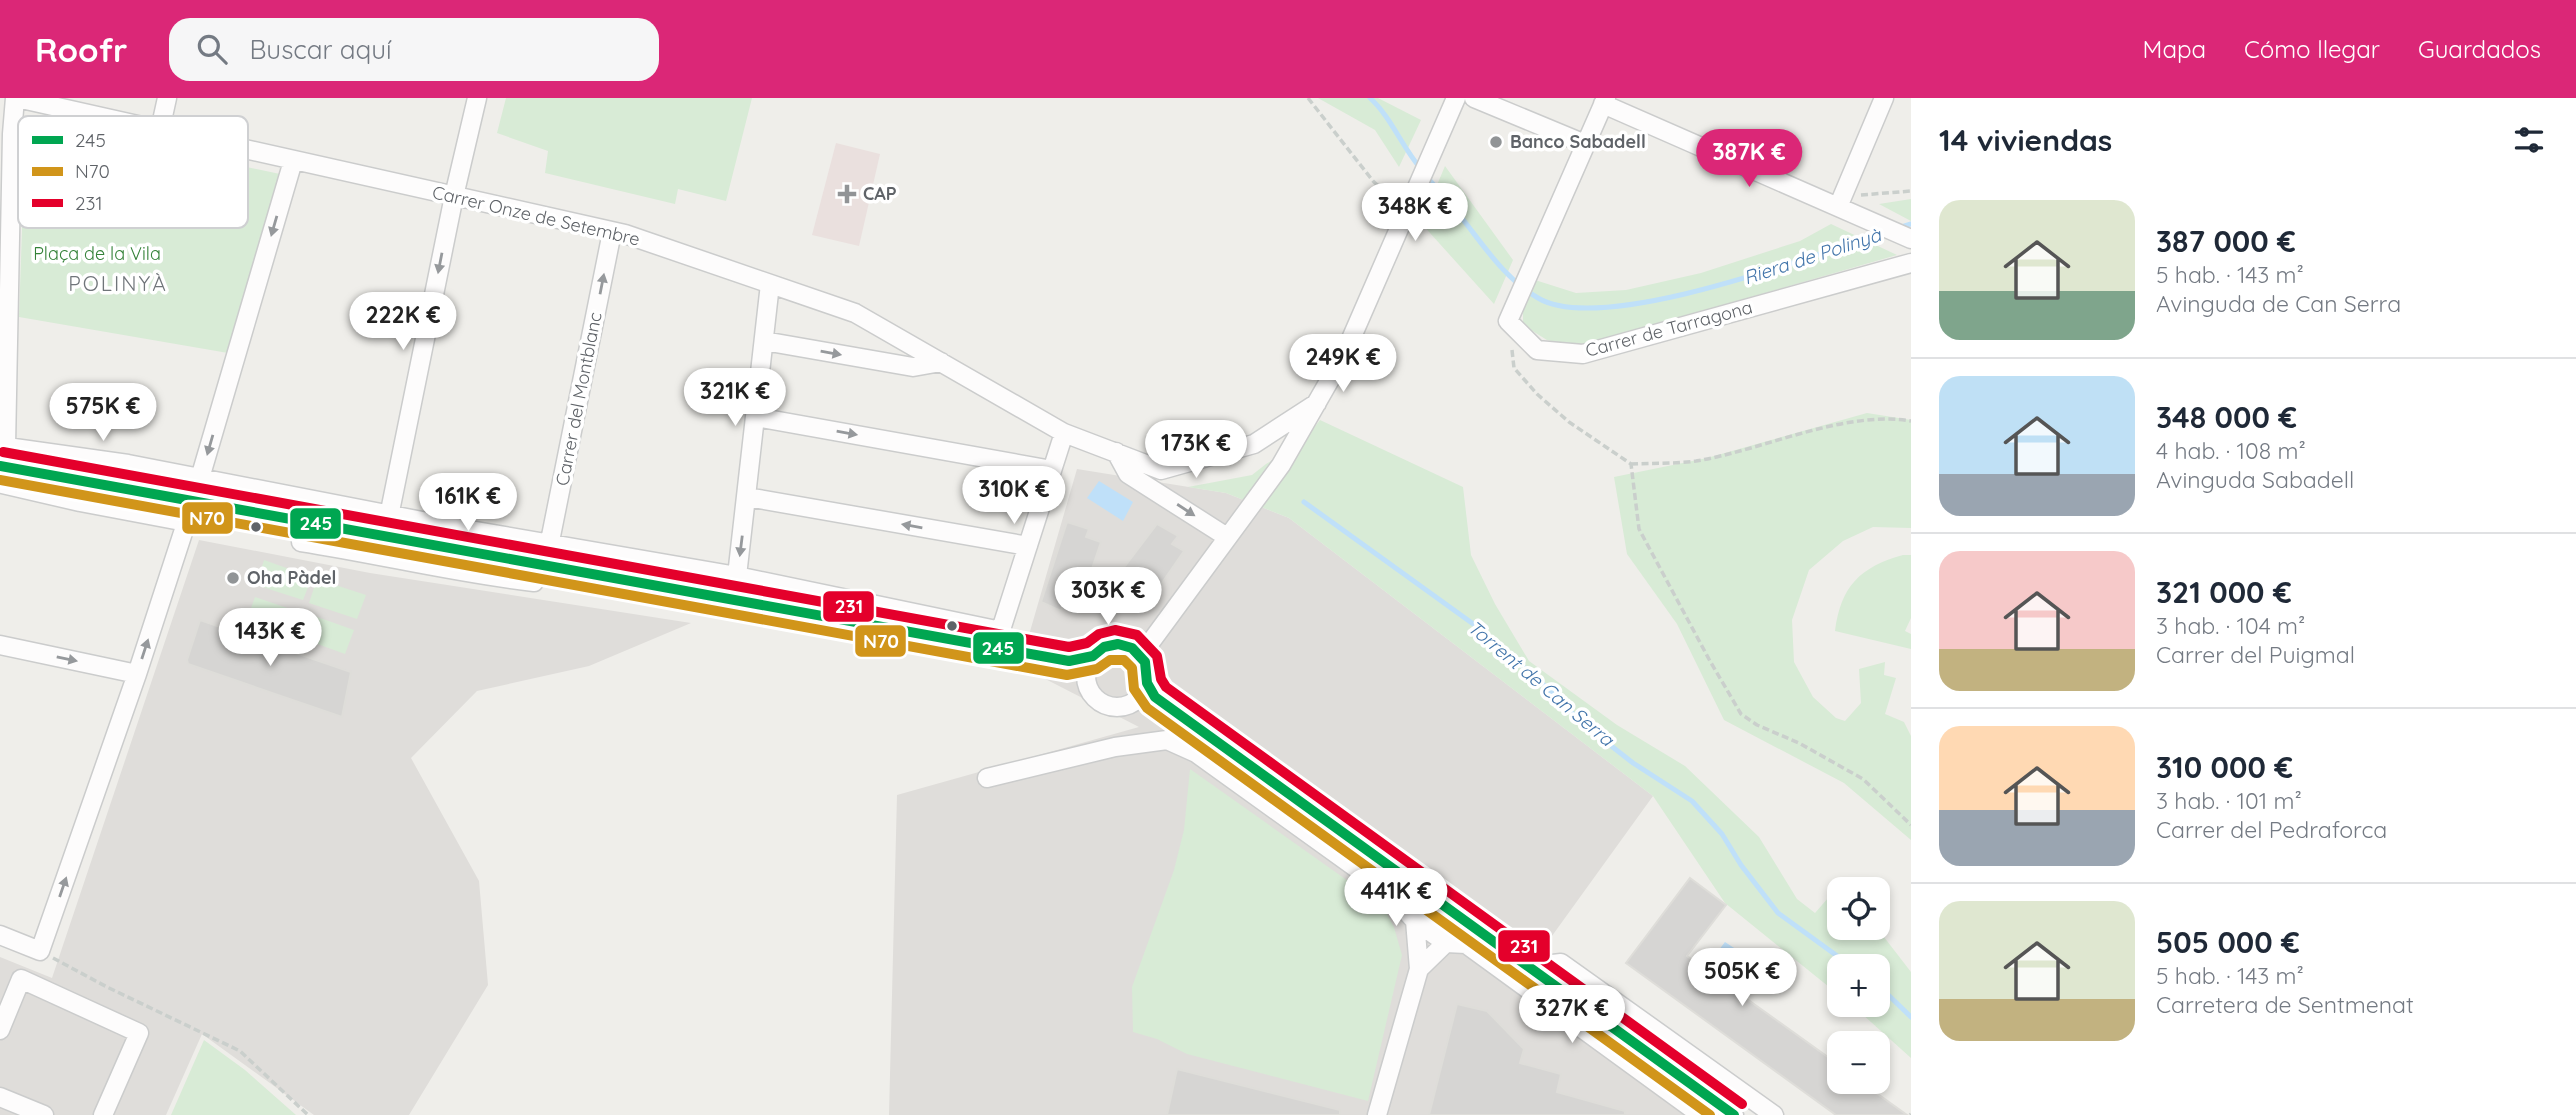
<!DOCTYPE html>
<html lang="es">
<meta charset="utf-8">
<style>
:root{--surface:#fff;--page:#f6f6f7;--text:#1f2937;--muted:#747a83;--line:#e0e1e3;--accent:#db2777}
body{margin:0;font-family:Quicksand,sans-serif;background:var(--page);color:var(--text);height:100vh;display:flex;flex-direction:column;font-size:26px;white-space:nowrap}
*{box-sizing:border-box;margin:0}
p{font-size:23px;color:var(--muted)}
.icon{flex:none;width:38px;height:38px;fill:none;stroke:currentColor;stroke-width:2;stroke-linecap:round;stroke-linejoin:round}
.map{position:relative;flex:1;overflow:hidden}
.sheet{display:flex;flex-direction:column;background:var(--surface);width:665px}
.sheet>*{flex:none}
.buttons{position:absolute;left:1827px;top:779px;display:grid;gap:14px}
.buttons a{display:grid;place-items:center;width:63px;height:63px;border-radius:14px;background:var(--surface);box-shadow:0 4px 10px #0003;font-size:35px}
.price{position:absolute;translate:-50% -60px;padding:0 16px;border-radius:24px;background:#fff;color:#222;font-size:23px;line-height:46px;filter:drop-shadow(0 2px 4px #0008)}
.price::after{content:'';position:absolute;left:50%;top:42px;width:21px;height:16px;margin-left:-10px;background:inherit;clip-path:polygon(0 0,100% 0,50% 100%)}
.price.on{background:var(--accent);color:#fff}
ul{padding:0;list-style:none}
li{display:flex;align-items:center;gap:21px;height:175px;padding:0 28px}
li+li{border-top:2px solid var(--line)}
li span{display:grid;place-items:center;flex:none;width:196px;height:140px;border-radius:21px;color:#555}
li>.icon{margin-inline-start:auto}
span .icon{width:84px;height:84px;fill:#fffc;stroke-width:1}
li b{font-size:30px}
h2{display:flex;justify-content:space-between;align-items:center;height:84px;padding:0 28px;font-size:30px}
header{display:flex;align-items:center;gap:42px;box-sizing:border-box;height:98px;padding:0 35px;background:var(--accent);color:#fff}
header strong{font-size:33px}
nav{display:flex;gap:38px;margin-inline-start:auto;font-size:24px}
.search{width:490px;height:63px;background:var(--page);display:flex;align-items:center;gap:18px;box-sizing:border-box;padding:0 24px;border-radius:21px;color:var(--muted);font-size:26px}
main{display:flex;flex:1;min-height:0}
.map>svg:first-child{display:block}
.industrial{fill:#dfddda}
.medical{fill:#eae0de}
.green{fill:#d8ebd6}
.water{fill:#bfe0f9}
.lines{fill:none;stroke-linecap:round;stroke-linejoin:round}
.stream{stroke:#bfe0f9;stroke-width:5}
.building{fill:#d6d5d3;stroke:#deddd9;stroke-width:2}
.minor-casing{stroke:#cbcccc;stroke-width:21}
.path{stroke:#cacfcc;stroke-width:3.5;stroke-dasharray:7 3.5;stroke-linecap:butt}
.minor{stroke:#fdfcfc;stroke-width:18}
.bus-1-casing{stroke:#fff;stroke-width:16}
.bus-2-casing{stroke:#fff;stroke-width:16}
.bus-3-casing{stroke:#fff;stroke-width:16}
.bus-1{stroke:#00a651;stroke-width:10}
.bus-2{stroke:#d1951a;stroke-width:10}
.bus-3{stroke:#e4002b;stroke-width:10}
.oneway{fill:#96999c}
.poi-dot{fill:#919496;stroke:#fff;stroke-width:2.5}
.bus-dot{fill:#5f6368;stroke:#fff;stroke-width:2.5}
.labels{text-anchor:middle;stroke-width:7;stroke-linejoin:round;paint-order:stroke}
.poi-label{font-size:18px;font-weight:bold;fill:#5f6368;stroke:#fff;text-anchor:start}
.street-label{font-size:18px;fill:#5f6368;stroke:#fff}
.park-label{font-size:18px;fill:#348238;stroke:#fff}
.water-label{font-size:19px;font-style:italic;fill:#4174aa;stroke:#fff}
.quarter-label{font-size:21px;letter-spacing:2px;fill:#70757a;stroke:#fff}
.key{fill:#fff;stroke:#cfd0d2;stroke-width:2}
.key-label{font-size:19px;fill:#5f6368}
.line-badge{stroke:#fff;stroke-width:2.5}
.badge-label{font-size:19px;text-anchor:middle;font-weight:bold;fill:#fff}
</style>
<header>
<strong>Roofr</strong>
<div class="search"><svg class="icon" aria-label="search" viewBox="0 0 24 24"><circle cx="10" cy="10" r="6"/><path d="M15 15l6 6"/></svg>Buscar aquí</div>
<nav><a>Mapa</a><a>Cómo llegar</a><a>Guardados</a></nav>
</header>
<main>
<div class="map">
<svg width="1911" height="1017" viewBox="0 0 1911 1017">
<rect width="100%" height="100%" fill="#efeeea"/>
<path class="industrial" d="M1077,371l149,24 63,25 364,278 -122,169 205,150h-847l8,-320 242,-68 -119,-61z
M199,442l171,33 321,50 -102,43 -112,25 -66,67 68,123 9,104 -79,130h-95l-112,-81 -36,81h-166v-158l52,21z"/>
<path class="medical" d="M836,45l44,11 -21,92 -47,-11z"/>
<path class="green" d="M506,0h246l-26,103 -48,-12 -3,15 -130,-31 3,-22 -51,-18z
M1318,0h60l43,22 -22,47 -24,-37z
M78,26l59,12 -11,48 41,8 13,-39 100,21 -52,179 -209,-36 5,-146z
M1445,68l68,94 -19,44 -73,-81z
M1911,101v22l-32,-17z
M1831,126l66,31 -320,92 -30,-7 -24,-15v-19l12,-26 41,13 50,-3 75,-17 99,-32z
M1867,315l44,7v108l-38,-1 -30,14 -34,29 -17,50 2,42 19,35 23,21 9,3 16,-18 -2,-34 26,-7 -1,13 12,3 -11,36 19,8 7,14v104l-67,-57 -120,-63 -47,-96 -50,-70 -13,-77 93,-19z
M1320,322l143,67 8,68 24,49 34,57 88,64 68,41 74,71 38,62 18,14 27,-31 26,6 -29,1v39h38l34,44v86l-59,-53 26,-1v-38h-39v29l-114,-92 -72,-107 -364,-278 -63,-25 -38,-6 64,-12 14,-11 36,-21z
M1903,457h8v63l-6,13 6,3v15l-76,-18c6,-45 25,-64 68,-76z
M264,462l48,17 -9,23 -47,-15z
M317,481l49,16 -9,24 -48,-16z
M255,499l44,15 -8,23 -44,-16z
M306,515l48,17 -9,24 -47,-17z
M1190,671l192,136 12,22 8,28 -34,146 -181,-47 -30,-15 -24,-7 -1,-45 42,-117 10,-40z
M204,942l41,30 51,45h-125z"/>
<path class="water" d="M1099,383l34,21 -10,19 -36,-23z
M1725,844l32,21 -10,13 -32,-21z"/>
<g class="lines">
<path class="stream" d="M1370,0c21,19 32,49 51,71
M1427,79c11,13 24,26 34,40 23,29 44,62 77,81 63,38 274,-42 344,-65
M1898,130l13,-4
M1304,404l179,129 61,54 38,38 51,40 59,38 30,33 19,31 37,48 73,53
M1878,887l33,32"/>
</g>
<path class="building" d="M1067,424l22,7 -3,8 15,5 -22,65 -14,-7 -4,11 -20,-9z
M1157,426l21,12 -6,8 12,7 -42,61 -13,-11 -6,7 -20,-13z
M200,522l151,52 -9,45 -154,-53 -1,-4z
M1690,780l36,27 -39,51 152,109v17h22l46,33h-71l-210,-152z
M1457,906l30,7 37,38 -4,14 41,11 -4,18 68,19v4h-196z
M1177,971l163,41v5h-173z"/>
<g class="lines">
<g class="minor-casing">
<path id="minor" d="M15,0l-3,36 -6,312 -4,38 78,18 106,20
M17,0l608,136 230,79 209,120 97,37 93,-26 63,-41
M1474,0l111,46
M1606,0l-98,223 29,29 46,4 328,-91
M1603,6l308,135
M160,32l7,-32
M1838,109l46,-109
M764,243l149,26 28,-5
M756,319l296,53
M0,348l128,18 330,64 279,48 264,55
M1116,354l12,22 99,63
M0,368l995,182 74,13 24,-5
M747,399l281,49
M387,428l67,-330 23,-98
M301,444c78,12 154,31 233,40l11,-16 67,-334
M737,478l33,-292
M998,541l66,-206
M0,547l137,29
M1086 578a31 31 0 1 1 62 0a31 31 0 1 1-62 0Z
M1145,564l5,-19 131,-178 63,-110 112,-257
M1147,585l8,14 39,29 540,389
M987,680l128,-31 52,-7 29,13 192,138 27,30 31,22 20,1 235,171
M0,837l40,16 97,-277 56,-172 100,-341
M1527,869l34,-4 213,152
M1419,871l35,-34
M0,932l21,-51 118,54 -36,82
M0,999l44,18
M1377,1017l42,-146 -7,-85"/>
</g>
<path class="path" d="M1308,0l65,83 20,19
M1861,97l50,-4
M1512,252l2,18 23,26 32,28 62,42 8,65 71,132 31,53 16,11 42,18 64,36 48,46
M1631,366c22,-1 44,0 65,-3 68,-11 147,-51 215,-40
M1089,541c17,-8 32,-10 50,-7
M53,860l54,29 133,64 68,64
M1910,1017l1,-1"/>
<use href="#minor" class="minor"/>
<g class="bus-1-casing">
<path id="bus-1" d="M0,368l1069,195 24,-5 11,-9 14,-3 14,4 13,14 2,21 8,14 579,418"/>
</g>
<g class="bus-2-casing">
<path id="bus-2" d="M0,382l1067,195 30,-6 13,-9h14l8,8 2,21 13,19 563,407"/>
</g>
<g class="bus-3-casing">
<path id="bus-3" d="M3,354l1066,195 18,-4 12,-9 16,-4 22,5 20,21 4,23 5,8 576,417"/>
</g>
<use href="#bus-1" class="bus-1"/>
<use href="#bus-2" class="bus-2"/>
<use href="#bus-3" class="bus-3"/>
</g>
<defs><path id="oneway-solid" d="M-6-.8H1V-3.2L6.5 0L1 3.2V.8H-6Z" transform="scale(1.75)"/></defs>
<g class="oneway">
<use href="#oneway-solid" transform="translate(274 128) rotate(106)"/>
<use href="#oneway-solid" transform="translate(440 165) rotate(101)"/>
<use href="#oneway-solid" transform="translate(602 186) rotate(-79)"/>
<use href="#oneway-solid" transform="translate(831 255) rotate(10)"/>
<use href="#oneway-solid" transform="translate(847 335) rotate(10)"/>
<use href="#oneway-solid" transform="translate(210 347) rotate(106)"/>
<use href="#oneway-solid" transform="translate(1186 412) rotate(33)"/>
<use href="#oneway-solid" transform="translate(912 428) rotate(-170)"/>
<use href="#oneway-solid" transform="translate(741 448) rotate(97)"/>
<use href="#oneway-solid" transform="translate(145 551) rotate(-72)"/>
<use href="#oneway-solid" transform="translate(67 561) rotate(12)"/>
<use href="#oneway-solid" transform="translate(63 789) rotate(-71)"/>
</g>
<g class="poi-dot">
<circle cx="1496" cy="44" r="7"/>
<path d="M843.5 85.5h7v7h7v7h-7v7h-7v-7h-7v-7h7z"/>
<circle cx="233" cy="480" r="7"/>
</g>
<g class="bus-dot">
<circle cx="256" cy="429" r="6"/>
<circle cx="952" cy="528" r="6"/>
</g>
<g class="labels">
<g class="poi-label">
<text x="1510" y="50">Banco Sabadell</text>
<text x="863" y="102">CAP</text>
<text x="247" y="486">Oha Pàdel</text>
</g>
<g class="street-label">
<text transform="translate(536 118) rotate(13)" y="6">Carrer Onze de Setembre</text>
<text transform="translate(1669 231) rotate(-15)" y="6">Carrer de Tarragona</text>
<text transform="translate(579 301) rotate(-79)" y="6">Carrer del Montblanc</text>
</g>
<g class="park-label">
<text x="97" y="162">Plaça de la Vila</text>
</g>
<g class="water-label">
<text transform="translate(1812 158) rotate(-18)" y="7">Riera de Polinyà</text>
<text transform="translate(1541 585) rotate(40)" y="7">Torrent de Can Serra</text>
</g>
<g class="quarter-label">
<text x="118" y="193">POLINYÀ</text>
</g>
</g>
<rect x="18" y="18" width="230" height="112" rx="10" class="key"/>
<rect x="32" y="38" width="31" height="8" fill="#00a651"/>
<rect x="32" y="69" width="31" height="9" fill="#d1951a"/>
<rect x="32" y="101" width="31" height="8" fill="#e4002b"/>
<g class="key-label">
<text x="75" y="49">245</text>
<text x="75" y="80">N70</text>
<text x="75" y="112">231</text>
</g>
<g class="line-badge">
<rect x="181" y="403" width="53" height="34" rx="7" fill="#d1951a"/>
<rect x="289" y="409" width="53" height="33" rx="7" fill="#00a651"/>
<rect x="822" y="492" width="53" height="33" rx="7" fill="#e4002b"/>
<rect x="854" y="526" width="53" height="34" rx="7" fill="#d1951a"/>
<rect x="972" y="533" width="53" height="34" rx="7" fill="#00a651"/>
<rect x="1497" y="831" width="54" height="34" rx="7" fill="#e4002b"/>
</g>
<g class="badge-label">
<text x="207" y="427">N70</text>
<text x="316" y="432">245</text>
<text x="849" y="515">231</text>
<text x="881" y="550">N70</text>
<text x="998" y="557">245</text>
<text x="1524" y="855">231</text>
</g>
</svg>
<div class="buttons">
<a><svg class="icon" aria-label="locate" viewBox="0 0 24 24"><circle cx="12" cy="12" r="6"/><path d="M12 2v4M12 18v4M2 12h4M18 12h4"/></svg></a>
<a>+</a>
<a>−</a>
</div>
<b class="price on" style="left:1749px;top:91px">387K €</b>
<b class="price" style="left:1415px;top:145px">348K €</b>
<b class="price" style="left:403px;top:254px">222K €</b>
<b class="price" style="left:1343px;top:296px">249K €</b>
<b class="price" style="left:735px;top:330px">321K €</b>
<b class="price" style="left:103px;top:345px">575K €</b>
<b class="price" style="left:1196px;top:382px">173K €</b>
<b class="price" style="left:1014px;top:428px">310K €</b>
<b class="price" style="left:468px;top:435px">161K €</b>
<b class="price" style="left:1108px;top:529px">303K €</b>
<b class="price" style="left:270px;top:570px">143K €</b>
<b class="price" style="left:1396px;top:830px">441K €</b>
<b class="price" style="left:1742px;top:910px">505K €</b>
<b class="price" style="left:1572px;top:947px">327K €</b>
</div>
<section class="sheet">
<h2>14 viviendas<svg class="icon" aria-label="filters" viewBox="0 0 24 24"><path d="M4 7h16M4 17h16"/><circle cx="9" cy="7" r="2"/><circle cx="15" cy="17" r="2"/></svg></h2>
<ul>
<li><span style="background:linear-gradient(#dfe7d0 65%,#7fa58c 0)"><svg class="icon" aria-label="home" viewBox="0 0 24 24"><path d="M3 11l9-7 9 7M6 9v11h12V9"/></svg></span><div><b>387 000 €</b><p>5 hab. · 143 m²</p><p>Avinguda de Can Serra</p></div></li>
<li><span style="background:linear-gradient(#bfe0f5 70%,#9aa5b1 0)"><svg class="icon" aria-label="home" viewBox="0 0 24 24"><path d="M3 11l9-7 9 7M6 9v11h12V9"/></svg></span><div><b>348 000 €</b><p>4 hab. · 108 m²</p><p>Avinguda Sabadell</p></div></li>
<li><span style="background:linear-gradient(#f6c9c9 70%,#c2b280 0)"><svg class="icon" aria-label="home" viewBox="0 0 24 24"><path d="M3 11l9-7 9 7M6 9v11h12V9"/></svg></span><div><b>321 000 €</b><p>3 hab. · 104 m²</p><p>Carrer del Puigmal</p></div></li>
<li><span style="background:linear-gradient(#ffd9b3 60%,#9aa5b1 0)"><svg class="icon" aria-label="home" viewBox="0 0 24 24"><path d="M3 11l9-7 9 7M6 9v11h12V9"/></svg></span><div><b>310 000 €</b><p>3 hab. · 101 m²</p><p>Carrer del Pedraforca</p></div></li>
<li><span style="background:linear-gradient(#dfe7d0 70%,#c2b280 0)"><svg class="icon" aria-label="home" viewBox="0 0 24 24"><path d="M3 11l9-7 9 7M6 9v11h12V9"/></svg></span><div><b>505 000 €</b><p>5 hab. · 143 m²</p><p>Carretera de Sentmenat</p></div></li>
</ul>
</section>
</main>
